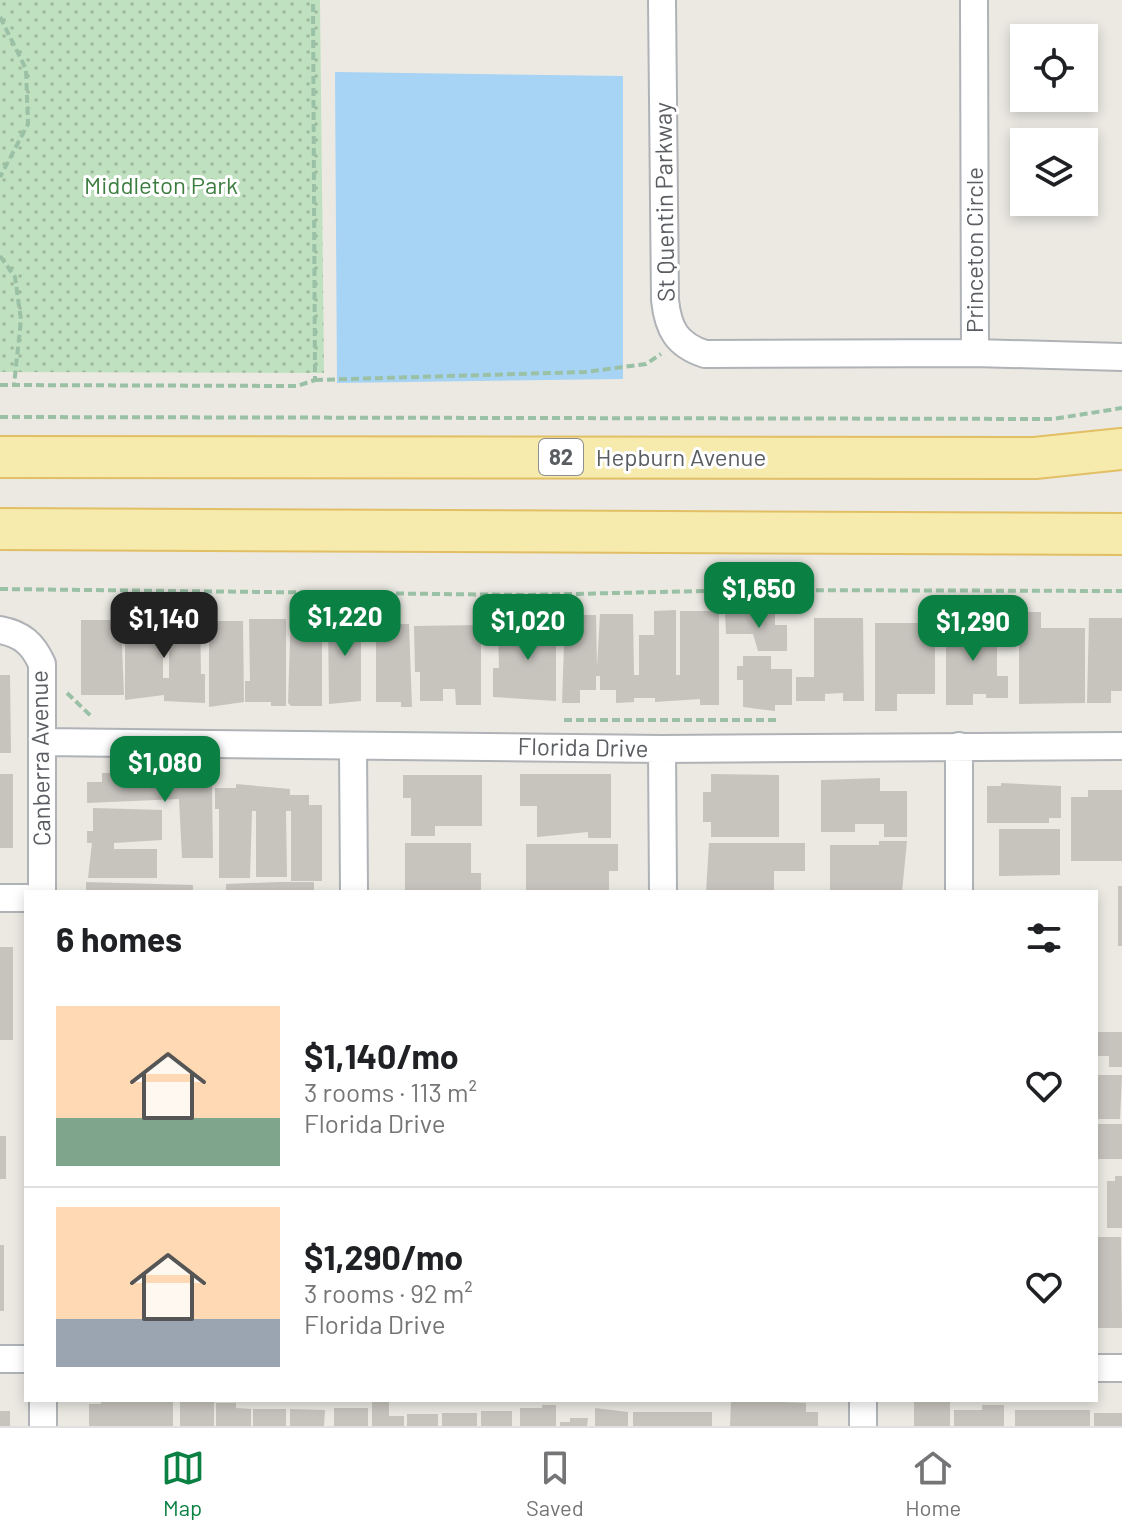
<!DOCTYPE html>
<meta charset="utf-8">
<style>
:root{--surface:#fff;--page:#f6f6f6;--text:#202124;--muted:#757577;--line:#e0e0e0;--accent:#0b8043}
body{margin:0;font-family:Barlow,sans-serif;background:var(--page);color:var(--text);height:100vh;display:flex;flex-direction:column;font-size:30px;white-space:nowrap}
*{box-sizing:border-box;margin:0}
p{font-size:26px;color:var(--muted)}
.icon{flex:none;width:44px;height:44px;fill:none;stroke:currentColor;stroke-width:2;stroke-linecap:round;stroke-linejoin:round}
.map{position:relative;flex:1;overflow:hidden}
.sheet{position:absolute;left:24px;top:890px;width:1074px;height:512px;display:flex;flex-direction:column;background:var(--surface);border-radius:0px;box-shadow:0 4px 12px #0003}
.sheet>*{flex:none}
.tools{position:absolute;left:1010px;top:24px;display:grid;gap:16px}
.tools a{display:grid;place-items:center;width:88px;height:88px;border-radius:0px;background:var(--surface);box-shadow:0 4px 12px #0003;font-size:40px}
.price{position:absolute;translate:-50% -68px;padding:0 18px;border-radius:16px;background:var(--accent);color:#fff;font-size:26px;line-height:52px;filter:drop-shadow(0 2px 4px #0008)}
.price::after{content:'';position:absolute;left:50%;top:48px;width:24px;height:18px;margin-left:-12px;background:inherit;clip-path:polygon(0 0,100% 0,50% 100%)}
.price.selected{background:#222;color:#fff}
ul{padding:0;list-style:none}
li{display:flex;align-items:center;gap:24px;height:200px;padding:0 32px}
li+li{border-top:2px solid var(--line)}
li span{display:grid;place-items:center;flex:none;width:224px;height:160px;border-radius:0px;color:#555}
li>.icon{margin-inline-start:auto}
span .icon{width:96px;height:96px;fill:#fffc;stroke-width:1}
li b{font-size:34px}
h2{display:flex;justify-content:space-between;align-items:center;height:96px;padding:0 32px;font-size:34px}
.tab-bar{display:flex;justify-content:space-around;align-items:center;height:112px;border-top:2px solid var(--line);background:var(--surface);font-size:22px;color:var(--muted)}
.tab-bar a{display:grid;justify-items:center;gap:4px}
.tab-bar .selected{color:var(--accent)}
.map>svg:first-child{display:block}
.park{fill:url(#park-dots)}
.water{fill:#a7d3f5}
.building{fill:#c7c4be}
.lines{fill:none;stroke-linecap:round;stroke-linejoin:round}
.minor-casing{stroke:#afb2b6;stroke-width:30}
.primary-casing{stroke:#e2bf64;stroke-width:44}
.path{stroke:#9ac1a6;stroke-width:4;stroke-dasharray:8 4;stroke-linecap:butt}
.minor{stroke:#fff;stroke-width:26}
.primary{stroke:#f6eaac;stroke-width:40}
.labels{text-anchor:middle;stroke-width:6;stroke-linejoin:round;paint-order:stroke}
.shield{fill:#fff;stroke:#8c8e90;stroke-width:2}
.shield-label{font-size:22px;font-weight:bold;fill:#5a5d61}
.park-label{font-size:24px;fill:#3c7d40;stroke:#fff}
.street-label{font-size:24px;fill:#5a5d61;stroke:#fff}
</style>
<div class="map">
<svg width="1122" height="1426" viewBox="0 0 1122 1426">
<defs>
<pattern id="park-dots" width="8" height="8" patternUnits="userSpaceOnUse" patternTransform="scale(2)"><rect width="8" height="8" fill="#c0e1c0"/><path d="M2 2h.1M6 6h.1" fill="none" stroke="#9fba9f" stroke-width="1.8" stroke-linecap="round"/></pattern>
</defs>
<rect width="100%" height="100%" fill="#ebe9e2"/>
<path class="park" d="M0,0h320l4,373 -324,-1z"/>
<path class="water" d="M335,72l288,4v303l-286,4z"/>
<path class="building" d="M291,609h31v97h-31l-3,-3z
M341,610h20v91l-32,3 -1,-83h13z
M676,610v65h4v-64h39v94h-19v-6l-45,3v-4h-21v4l-18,1v-13h-16v-14h-4v14h-16v13h-18l3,-88h31l1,52 3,-53h33l1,61h5v-40h15v-24z
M1019,612h22v16h44v75l-66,1z
M184,613h16l1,61h4v29l-41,-2v-6l-39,5v-76l6,-1v-8h32v63h6v-54h15z
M725,613h50v12h12v26h-29l-5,-17h-27z
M814,618h49l1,83h-21v-8l-18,1v7h-29v-24h18z
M1089,618h33v73h-11v12h-24z
M249,619h37v87h-15v-4h-26v-21h5z
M517,619h39v82l-63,-4v-29h6l-1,-33h19z
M81,620h40l3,75h-43z
M209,621h34l1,81 -35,5z
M875,623h60v71h-38v17h-22z
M946,623h51v53h11v22h-22v-4h-13v11h-27z
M376,624h33l3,83h-11v-5h-25z
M481,625v80h-25l-1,-16h-12v12h-23v-29h-5l-1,-46z
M743,656h28v13h21v36h-17v6l-32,-4v-27h-6v-14h6z
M0,675h10l1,78h-11z
M102,773h76v11h34l1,74h-31l-3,-59 -92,4v-21h15z
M0,774h13v74h-13z
M520,774h91v64h-23v-6l-51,5v-31h-17z
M711,774l68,1v62h-68v-15h-8v-30h8z
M403,775h79v51h-47v10h-24v-38h-8z
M880,778v13h27v46h-23v-13h-29v8h-34v-52z
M1001,783l60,3v32h-12v5h-62v-37h14z
M236,784l54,5v6h19v10h13v76h-31v-70h-5l1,66h-31v-66h-4l-2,67h-31v-69h-4v-21h21z
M1088,790h34v71h-51v-64h17z
M93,808l69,2v30l-48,3v6h43v29h-69l4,-35h-5v-12h6z
M999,829h61v46l-61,1z
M879,841h28l-5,51h-72v-47h49z
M405,843h66v30h10v19h-76z
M709,843h96v28h-31v21h-68z
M526,844h92v27h-9v21h-83z
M86,882l107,3v7h-107z
M278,882h36v10h-88v-8z
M1118,886h4v60h-4z
M0,947h13v93h-13z
M1096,1032h26v35h-13v-11h-13z
M1096,1075h26l-2,44h-24z
M1096,1124h26v35h-26z
M0,1136h6v43h-6z
M1115,1176h7v52h-15v-47h8z
M1096,1237h25l1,91h-26z
M0,1245h4v66h-4z
M101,1400h72v26h-84v-22h12z
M372,1400h17v16h15v10h-32z
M731,1400l75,3v9h12v14h-88z
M914,1400h36v26h-36z
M180,1402h34v24h-34z
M216,1403h20v5l15,1v17h-35z
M542,1405h14v21h-36v-18h22z
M982,1405h22v21h-50v-16h28z
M334,1408h34v18h-34z
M595,1408l33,4v14h-33z
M253,1409h33v17h-33z
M290,1409l35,1 -1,16h-34z
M1015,1410h75v16h-75z
M0,1411h10v15h-10z
M481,1411h31v15h-31z
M633,1412h79v14h-79z
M442,1413h35v13h-35z
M1094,1413h28v13h-28z
M407,1414h31v12h-31z
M570,1418h18l-1,8h-27v-4h10z"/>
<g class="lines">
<g class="minor-casing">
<path id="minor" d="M662,0l3,300c3,29 12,45 40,54l270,-1
M974,0l1,353 147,4
M0,630c22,4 33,14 42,34v228
M44,742l618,7 460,-3
M353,746l1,146
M662,749l1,143
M959,892v-146
M0,898h26
M0,1359h26
M1096,1368h26
M43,1426v-26
M863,1426v-26"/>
</g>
<g class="primary-casing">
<path id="primary" d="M0,457l1035,1 87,-9
M0,529l1122,5"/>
</g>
<path class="path" d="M0,17l26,52 2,55 -28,53
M0,256l15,21 6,43 -7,65
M315,380l270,-8 61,-8 15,-10
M0,385l297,1 18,-6 -2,-380
M0,417l1053,2 69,-11
M0,589l529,6 218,-5 375,1
M67,693l25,24
M564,720h216"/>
<use href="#minor" class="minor"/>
<use href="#primary" class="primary"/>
</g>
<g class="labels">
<rect class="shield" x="539" y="439" width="44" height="36" rx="6"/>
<g class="shield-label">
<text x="561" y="465">82</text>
</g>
<g class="park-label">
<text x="161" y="194">Middleton Park</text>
</g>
<g class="street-label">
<text transform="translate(665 202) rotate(-91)" y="8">St Quentin Parkway</text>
<text transform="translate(975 250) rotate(-90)" y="8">Princeton Circle</text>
<text x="681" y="466">Hepburn Avenue</text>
<text transform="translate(583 748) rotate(1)" y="8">Florida Drive</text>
<text transform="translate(41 758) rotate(-91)" y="8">Canberra Avenue</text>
</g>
</g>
</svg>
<div class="tools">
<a><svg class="icon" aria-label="locate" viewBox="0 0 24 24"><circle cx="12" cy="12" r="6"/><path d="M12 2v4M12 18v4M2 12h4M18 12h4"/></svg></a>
<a><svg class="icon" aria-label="layers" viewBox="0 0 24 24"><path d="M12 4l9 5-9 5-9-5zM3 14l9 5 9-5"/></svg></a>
</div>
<b class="price" style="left:759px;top:630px">$1,650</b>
<b class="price" style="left:345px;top:658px">$1,220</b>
<b class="price selected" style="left:164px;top:660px">$1,140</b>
<b class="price" style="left:528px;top:662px">$1,020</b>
<b class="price" style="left:973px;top:663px">$1,290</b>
<b class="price" style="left:165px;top:804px">$1,080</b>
<section class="sheet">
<h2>6 homes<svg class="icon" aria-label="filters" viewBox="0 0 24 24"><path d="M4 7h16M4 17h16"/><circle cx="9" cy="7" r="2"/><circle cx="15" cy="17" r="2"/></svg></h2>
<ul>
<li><span style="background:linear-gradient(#ffd9b3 70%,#7fa58c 0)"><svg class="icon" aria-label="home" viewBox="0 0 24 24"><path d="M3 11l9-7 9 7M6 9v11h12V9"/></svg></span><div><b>$1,140/mo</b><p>3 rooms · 113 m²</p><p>Florida Drive</p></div><svg class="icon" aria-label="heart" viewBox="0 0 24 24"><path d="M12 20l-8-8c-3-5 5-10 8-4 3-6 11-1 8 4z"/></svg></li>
<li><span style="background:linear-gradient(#ffd9b3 70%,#9aa5b1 0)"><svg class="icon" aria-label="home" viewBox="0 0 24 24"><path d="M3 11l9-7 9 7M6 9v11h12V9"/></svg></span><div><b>$1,290/mo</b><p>3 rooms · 92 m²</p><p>Florida Drive</p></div><svg class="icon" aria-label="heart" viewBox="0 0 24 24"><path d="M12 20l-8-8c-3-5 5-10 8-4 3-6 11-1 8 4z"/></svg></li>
</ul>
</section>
</div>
<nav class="tab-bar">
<a class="selected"><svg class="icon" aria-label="map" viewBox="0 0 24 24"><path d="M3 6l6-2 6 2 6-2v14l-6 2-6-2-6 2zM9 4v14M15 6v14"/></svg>Map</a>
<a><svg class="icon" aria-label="saved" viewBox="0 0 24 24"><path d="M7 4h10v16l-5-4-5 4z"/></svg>Saved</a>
<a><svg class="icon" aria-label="home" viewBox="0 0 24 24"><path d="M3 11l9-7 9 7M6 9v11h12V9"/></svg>Home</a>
</nav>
